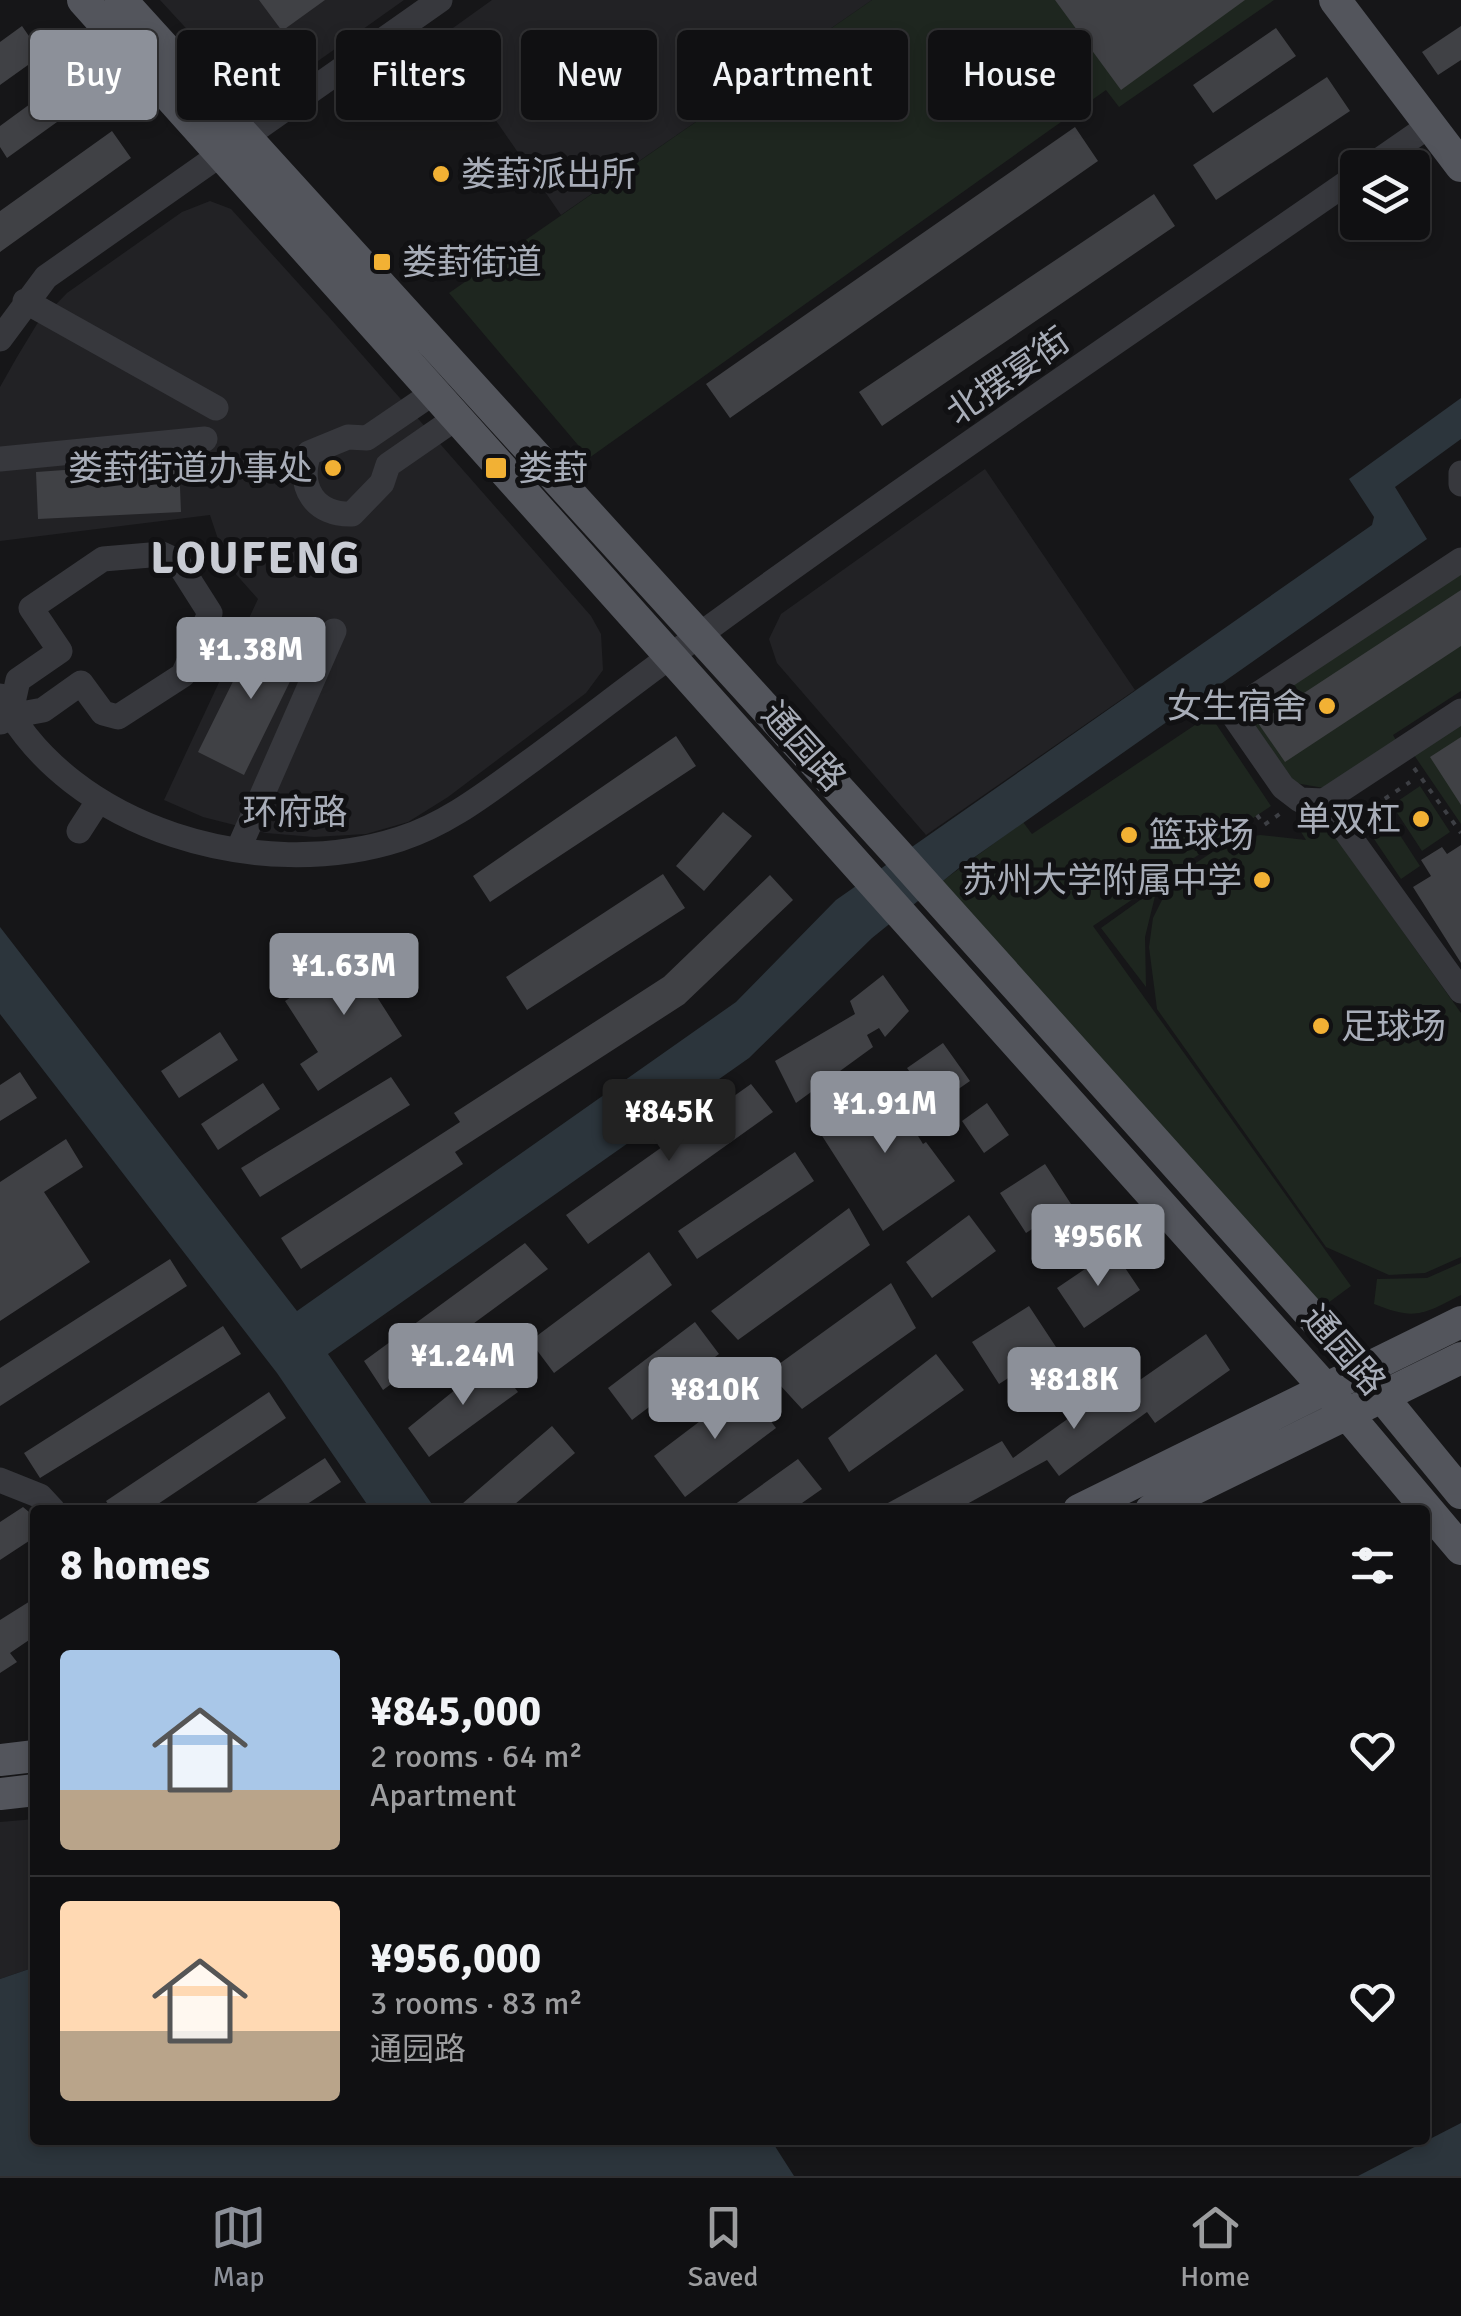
<!DOCTYPE html>
<meta charset="utf-8">
<style>
:root{--surface:#101012;--page:#1e1e20;--text:#f1f3f6;--muted:#9c9d9f;--line:#303032;--accent:#8c9099}
body{margin:0;font-family:Signika,"Noto Sans SC",sans-serif;background:var(--page);color:var(--text);height:100vh;display:flex;flex-direction:column;font-size:38px;white-space:nowrap}
*{box-sizing:border-box;margin:0}
p{font-size:32px;color:var(--muted)}
.icon{flex:none;width:55px;height:55px;fill:none;stroke:currentColor;stroke-width:2;stroke-linecap:round;stroke-linejoin:round}
.map{position:relative;flex:1;overflow:hidden}
.details{position:absolute;left:30px;top:1505px;width:1400px;height:640px;display:flex;flex-direction:column;background:var(--surface);border-radius:10px;box-shadow:0 5px 15px #0003,0 0 0 2px var(--line)}
.details>*{flex:none}
.hud{position:absolute;left:30px;top:30px;width:1402px;height:90px;display:flex;gap:20px}
.tools{position:absolute;left:1340px;top:150px;display:grid;gap:20px}
.tools a{display:grid;place-items:center;width:90px;height:90px;border-radius:10px;background:var(--surface);box-shadow:0 5px 15px #0003,0 0 0 2px var(--line);font-size:50px}
.price{position:absolute;translate:-50% -85px;padding:0 22px;border-radius:10px;background:var(--accent);color:#fff;font-size:32px;line-height:65px;filter:drop-shadow(0 2px 5px #0008)}
.price::after{content:'';position:absolute;left:50%;top:60px;width:30px;height:22px;margin-left:-15px;background:inherit;clip-path:polygon(0 0,100% 0,50% 100%)}
.price.on{background:#222;color:#fff}
ul{padding:0;list-style:none}
li{display:flex;align-items:center;gap:30px;height:250px;padding:0 30px}
li+li{border-top:2px solid var(--line)}
li span{display:grid;place-items:center;flex:none;width:280px;height:200px;border-radius:10px;color:#555}
li>.icon{margin-inline-start:auto}
span .icon{width:120px;height:120px;fill:#fffc;stroke-width:1}
li b{font-size:42px}
h2{display:flex;justify-content:space-between;align-items:center;height:120px;padding:0 30px;font-size:42px}
.tag{padding:0 35px;border-radius:10px;background:var(--surface);box-shadow:0 5px 15px #0003,0 0 0 2px var(--line);font-size:35px;line-height:90px}
.tag.on{background:var(--accent);color:#fff}
.tab-bar{display:flex;justify-content:space-around;align-items:center;height:140px;border-top:2px solid var(--line);background:var(--surface);font-size:28px;color:var(--muted)}
.tab-bar a{display:grid;justify-items:center;gap:5px}
.tab-bar .on{color:var(--accent)}
.map>svg:first-child{display:block}
.built{fill:#222225}
.green{fill:#1e261f}
.water{fill:#2c353c}
.building{fill:#404145}
.lines{fill:none;stroke-linecap:round;stroke-linejoin:round}
.path{stroke:#3d3f44;stroke-width:4;stroke-dasharray:5 8;stroke-linecap:butt}
.minor{stroke:#37383d;stroke-width:25}
.major{stroke:#53555c;stroke-width:32}
.poi-dot{fill:#f2b134;stroke:#111113;stroke-width:4}
.labels{text-anchor:middle;stroke-width:10;stroke-linejoin:round;paint-order:stroke}
.poi-label{font-size:35px;fill:#a8adb8;stroke:#111113;text-anchor:start}
.street-label{font-size:35px;fill:#a8adb8;stroke:#111113}
.district-label{font-size:45px;font-weight:bold;letter-spacing:2.5px;fill:#c9ccd4;stroke:#111113}
</style>
<div class="map">
<svg width="1461" height="2176" viewBox="0 0 1461 2176">
<rect width="100%" height="100%" fill="#161618"/>
<path class="built" d="M160,0h244l-124,88 -26,5 -12,-4z
M492,0h380l-311,215 -122,-177z
M210,201l21,8 97,107 263,300 10,18 2,36 -17,23 -138,104 -40,25 -42,12 -52,3 -48,-4 -63,-16 -39,-17 94,-201 -32,-36 -16,-48 -210,26v-154l17,-30 20,-33 30,-31 115,-81z
M985,469l150,221 -209,145 -149,-172 -8,-24 12,-25z
M35,1819v148l-35,12v-157z"/>
<path class="green" d="M872,0h402l-155,107 -13,-17 -517,368 -140,-165z
M1461,563v128l-68,44 7,12 -65,43 -51,-9 -48,-69z
M1210,715l61,91 -178,120 258,360 -34,25 -380,-426 86,-63 9,12z
M1461,724v100l-47,-69z
M1420,786l30,46 -28,19 -30,-46z
M1317,811l144,202v244l-36,16 -36,2 -63,-28 -169,-238 -8,-62 4,-29 14,-28 15,-18 49,-32 29,-5 46,5 -10,-16z
M1392,823l28,43 -19,13 -29,-43z
M1157,888l-12,49 1,50 -45,-59z
M1461,1263v32c-38,19 -45,26 -87,9l3,-25 50,-1z"/>
<path class="water" d="M1461,398v41l-66,48 32,52 -468,329 -87,70 -123,120 -421,296 108,156h-65l-94,-137 -277,-359v-87l297,384 439,-309 100,-102 536,-375 2,-8 -25,-38z
M35,1967v173h736l23,36h-794v-197z
M1461,2123v53h-103z"/>
<path class="building" d="M259,0h66l-43,31z
M1055,0h190l-124,90z
M22,26l20,29 -42,30v-43z
M1461,26v34l-23,15 -16,-23z
M1276,28l20,28 -83,57 -20,-28z
M71,74l18,25 -82,59 -7,-11v-21z
M1327,77l23,34 -134,89 -23,-35z
M1075,127l23,34 -368,257 -24,-34z
M112,131l19,27 -131,94v-41z
M1154,194l21,32 -293,200 -23,-34z
M179,462l2,50 -143,7 -2,-47z
M1461,590v56l-176,116 -27,-39z
M259,629l46,22 -61,124 -46,-23z
M676,736l20,30 -206,136 -17,-26z
M1461,737v68l-31,-48z
M723,812l29,24 -48,55 -28,-25z
M1461,845v118l-48,-76 18,-11 -10,-16 21,-13 5,7z
M663,874l22,34 -158,102 -21,-33z
M770,875l23,25 -109,104 -229,148 8,12 -162,105 -20,-31 179,-116 -6,-9 210,-136z
M372,945l18,28 -20,13 32,50 -84,55 -18,-27 18,-12 -33,-51z
M883,975l26,36 -24,26 -6,-9 -12,7 6,12 -77,56 -21,-42 80,-47 -5,-13z
M220,1032l18,28 -59,38 -18,-27z
M943,1043l27,38 -36,25 -27,-38z
M20,1072l17,26 -37,23v-36z
M391,1077l19,28 -150,92 -19,-29z
M884,1081l39,63 3,-2 29,39 -72,50 -66,-103z
M263,1083l17,26 -62,41 -17,-26z
M751,1084l22,28 -185,132 -22,-29z
M987,1103l22,32 -25,18 -22,-32z
M66,1139l17,28 -39,25 46,70 -90,59v-139z
M795,1152l19,29 -117,78 -19,-28z
M1045,1164l26,40 -45,29 -26,-40z
M849,1208l21,37 -132,95 -27,-29z
M969,1215l27,36 -64,47 -26,-36z
M525,1243l23,26 -165,121 -19,-29z
M1113,1250l27,40 -56,38 -27,-40z
M649,1252l23,33 -118,88 -24,-32z
M170,1259l17,27 -187,120v-38z
M891,1283l25,45 -114,81 -34,-37z
M1029,1306l27,41 -57,37 -27,-42z
M695,1322l24,32 -87,66 -24,-32z
M223,1326l18,28 -201,124 -16,-25z
M1206,1334l24,36 -75,53 -8,-11 -88,64 -12,-16 -91,50h-81l127,-69 11,17 105,-75 6,8z
M936,1354l28,36 -115,82 -21,-34z
M493,1359l25,33 -89,65 -21,-29z
M745,1387l31,41 -91,69 -31,-41z
M269,1392l17,26 -137,92h-37l-6,-9z
M552,1426l23,27 -67,57h-53z
M325,1458l16,24 -43,28h-53z
M798,1459l24,30 -30,21h-65z
M23,1507l12,10v20l-35,23v-38z
M35,1598v38l-25,17 7,9 -17,11v-53z"/>
<g class="lines">
<path class="path" d="M1414,768l47,65
M1374,806l36,-24
M1257,815l7,10 20,-14"/>
<path class="minor" d="M1368,168l62,-43
M25,301l191,107
M0,339l46,-62 394,-277
M433,393l-66,45 -19,-1 -39,16c-12,35 6,62 43,61l30,-31 6,-18 68,-47
M0,459l205,-20
M1461,473v11
M0,696c70,135 261,188 400,143 50,-16 90,-49 132,-79 57,-42 113,-86 170,-127 215,-157 437,-306 656,-458
M1461,711l-137,90 137,190
M1,722l9,-6 33,-6 38,-27 22,30 15,4 65,-42 27,-62 -33,-52 -15,-7 -59,5 -72,49 29,43 -42,29 -8,36
M1324,801l-24,-1 -17,-13 -52,-75 230,-152
M79,831l20,-31
M238,850l96,-219
M0,1480l40,16 13,14"/>
<path class="major" d="M83,0l1242,1388 136,161
M121,0l773,850 467,521 100,122
M1335,0l126,166
M1079,1510l382,-188
M1151,1510l310,-152
M0,1760l35,-4
M0,1794l35,-4"/>
</g>
<g class="poi-dot">
<circle cx="441" cy="174" r="10"/>
<rect x="372" y="252" width="20" height="20" rx="5"/>
<circle cx="333" cy="468" r="10"/>
<rect x="484" y="456" width="24" height="24" rx="5"/>
<circle cx="1327" cy="706" r="10"/>
<circle cx="1421" cy="819" r="10"/>
<circle cx="1129" cy="835" r="10"/>
<circle cx="1262" cy="880" r="10"/>
<circle cx="1321" cy="1026" r="10"/>
</g>
<g class="labels">
<g class="poi-label">
<text x="461" y="186">娄葑派出所</text>
<text x="402" y="274">娄葑街道</text>
<text x="313" y="480" text-anchor="end">娄葑街道办事处</text>
<text x="518" y="480">娄葑</text>
<text x="1307" y="718" text-anchor="end">女生宿舍</text>
<text x="1401" y="831" text-anchor="end">单双杠</text>
<text x="1149" y="847">篮球场</text>
<text x="1242" y="892" text-anchor="end">苏州大学附属中学</text>
<text x="1341" y="1038">足球场</text>
</g>
<g class="street-label">
<text transform="translate(1008 376) rotate(-35)" y="12">北摆宴街</text>
<text transform="translate(804 746) rotate(48)" y="12">通园路</text>
<text x="295" y="824">环府路</text>
<text transform="translate(1344 1350) rotate(49)" y="12">通园路</text>
</g>
<g class="district-label">
<text x="256" y="573">LOUFENG</text>
</g>
</g>
</svg>
<div class="tools">
<a><svg class="icon" aria-label="layers" viewBox="0 0 24 24"><path d="M12 4l9 5-9 5-9-5zM3 14l9 5 9-5"/></svg></a>
</div>
<b class="price" style="left:251px;top:702px">¥1.38M</b>
<b class="price" style="left:344px;top:1018px">¥1.63M</b>
<b class="price" style="left:885px;top:1156px">¥1.91M</b>
<b class="price on" style="left:669px;top:1164px">¥845K</b>
<b class="price" style="left:1098px;top:1289px">¥956K</b>
<b class="price" style="left:463px;top:1408px">¥1.24M</b>
<b class="price" style="left:1074px;top:1432px">¥818K</b>
<b class="price" style="left:715px;top:1442px">¥810K</b>
<div class="hud">
<a class="tag on">Buy</a>
<a class="tag">Rent</a>
<a class="tag">Filters</a>
<a class="tag">New</a>
<a class="tag">Apartment</a>
<a class="tag">House</a>
</div>
<section class="details">
<h2>8 homes<svg class="icon" aria-label="filters" viewBox="0 0 24 24"><path d="M4 7h16M4 17h16"/><circle cx="9" cy="7" r="2"/><circle cx="15" cy="17" r="2"/></svg></h2>
<ul>
<li><span style="background:linear-gradient(#a9c7e8 70%,#b9a48a 0)"><svg class="icon" aria-label="home" viewBox="0 0 24 24"><path d="M3 11l9-7 9 7M6 9v11h12V9"/></svg></span><div><b>¥845,000</b><p>2 rooms · 64 m²</p><p>Apartment</p></div><svg class="icon" aria-label="heart" viewBox="0 0 24 24"><path d="M12 20l-8-8c-3-5 5-10 8-4 3-6 11-1 8 4z"/></svg></li>
<li><span style="background:linear-gradient(#ffd9b3 65%,#b9a48a 0)"><svg class="icon" aria-label="home" viewBox="0 0 24 24"><path d="M3 11l9-7 9 7M6 9v11h12V9"/></svg></span><div><b>¥956,000</b><p>3 rooms · 83 m²</p><p>通园路</p></div><svg class="icon" aria-label="heart" viewBox="0 0 24 24"><path d="M12 20l-8-8c-3-5 5-10 8-4 3-6 11-1 8 4z"/></svg></li>
</ul>
</section>
</div>
<nav class="tab-bar">
<a class="on"><svg class="icon" aria-label="map" viewBox="0 0 24 24"><path d="M3 6l6-2 6 2 6-2v14l-6 2-6-2-6 2zM9 4v14M15 6v14"/></svg>Map</a>
<a><svg class="icon" aria-label="saved" viewBox="0 0 24 24"><path d="M7 4h10v16l-5-4-5 4z"/></svg>Saved</a>
<a><svg class="icon" aria-label="home" viewBox="0 0 24 24"><path d="M3 11l9-7 9 7M6 9v11h12V9"/></svg>Home</a>
</nav>
